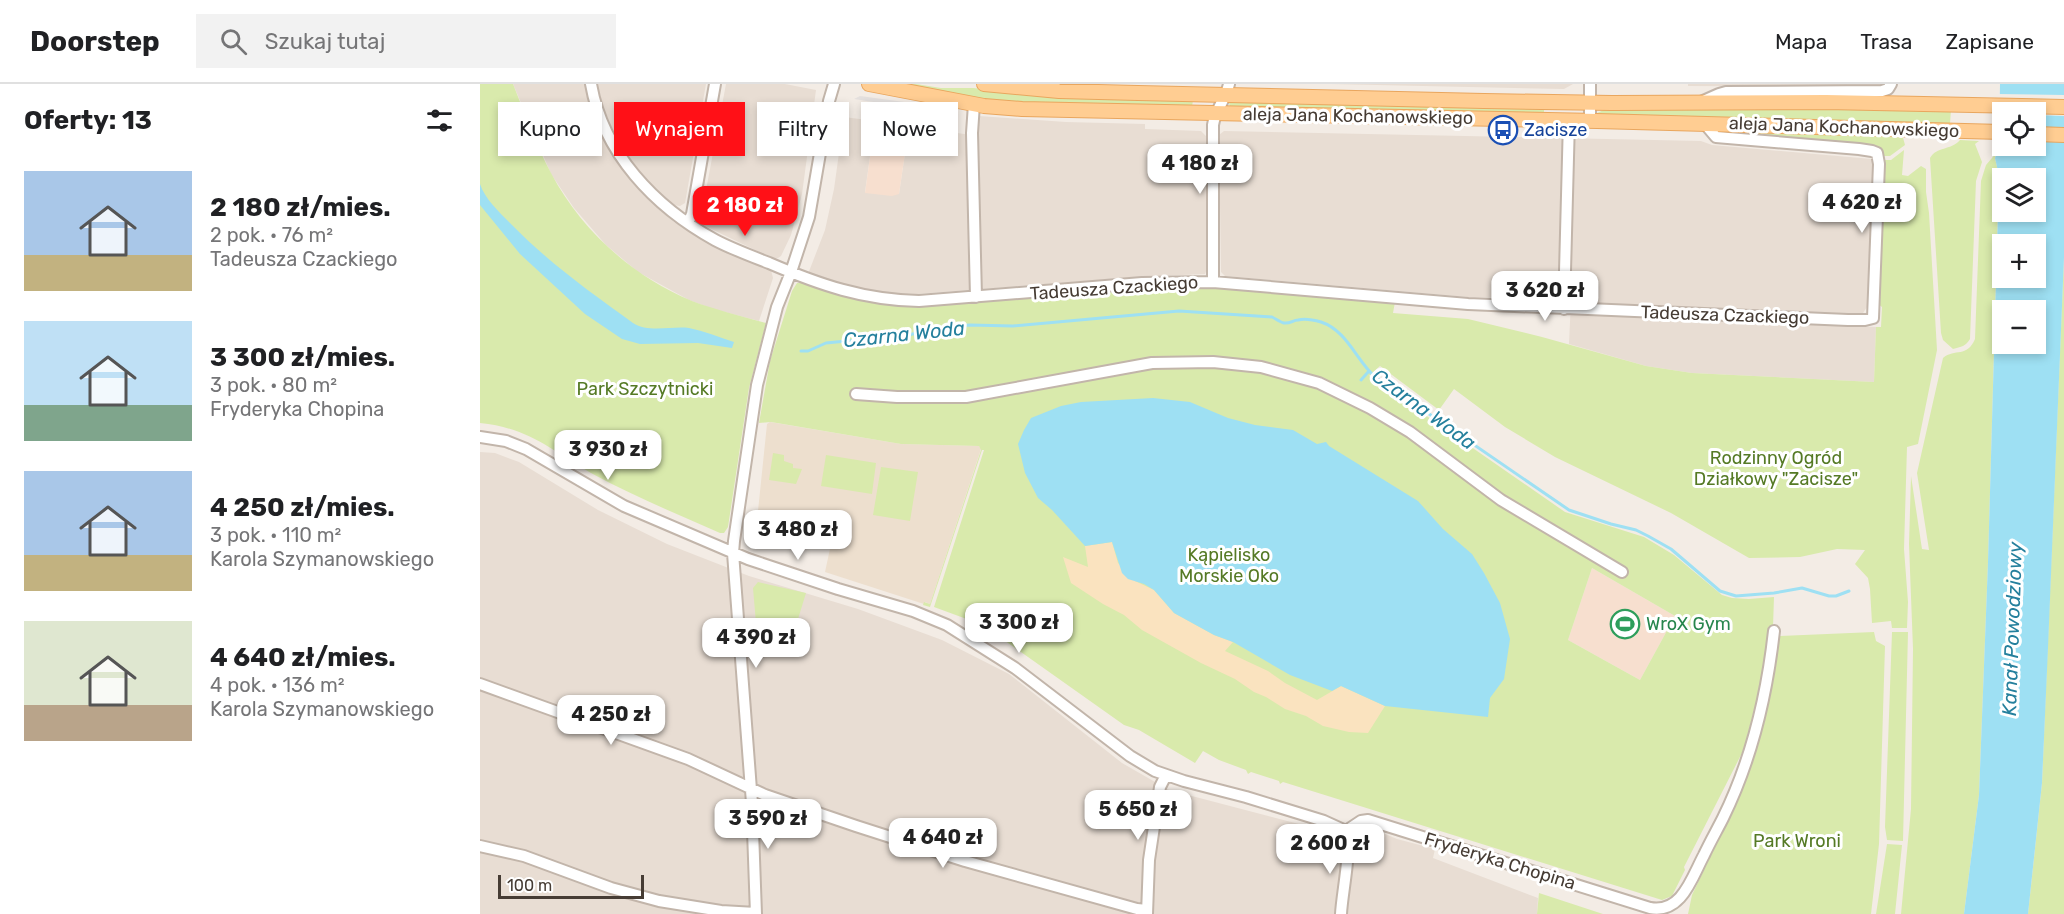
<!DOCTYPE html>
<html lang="pl">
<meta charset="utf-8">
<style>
:root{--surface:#fff;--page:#f2f2f2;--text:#202124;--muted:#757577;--line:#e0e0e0;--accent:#ff1017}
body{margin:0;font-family:Rubik,sans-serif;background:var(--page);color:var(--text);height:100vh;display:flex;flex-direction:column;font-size:22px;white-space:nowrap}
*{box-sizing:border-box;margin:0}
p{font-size:20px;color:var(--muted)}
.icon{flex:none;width:33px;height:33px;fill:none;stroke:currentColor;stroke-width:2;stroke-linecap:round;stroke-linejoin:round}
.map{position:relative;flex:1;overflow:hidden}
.drawer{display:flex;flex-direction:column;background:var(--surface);width:480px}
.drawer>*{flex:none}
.guide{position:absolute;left:18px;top:18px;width:570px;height:54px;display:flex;gap:12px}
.buttons{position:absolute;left:1512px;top:18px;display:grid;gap:12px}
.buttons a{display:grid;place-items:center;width:54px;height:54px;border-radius:0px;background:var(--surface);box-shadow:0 3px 9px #0003;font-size:30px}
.scale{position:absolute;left:18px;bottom:15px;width:146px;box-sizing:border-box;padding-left:6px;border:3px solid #463c34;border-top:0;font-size:16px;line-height:21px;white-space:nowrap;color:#463c34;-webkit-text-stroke:4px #fff;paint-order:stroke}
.price{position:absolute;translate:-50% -51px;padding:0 14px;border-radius:12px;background:#fff;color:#222;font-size:20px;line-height:39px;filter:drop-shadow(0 2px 3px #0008)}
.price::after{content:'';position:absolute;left:50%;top:36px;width:18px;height:14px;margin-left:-9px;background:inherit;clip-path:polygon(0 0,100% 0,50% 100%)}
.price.active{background:var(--accent);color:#fff}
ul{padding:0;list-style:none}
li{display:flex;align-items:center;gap:18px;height:150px;padding:0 24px}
li span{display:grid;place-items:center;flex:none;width:168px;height:120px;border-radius:0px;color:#555}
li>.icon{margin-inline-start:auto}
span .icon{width:72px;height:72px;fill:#fffc;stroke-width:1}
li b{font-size:26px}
h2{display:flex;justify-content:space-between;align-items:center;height:72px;padding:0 24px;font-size:26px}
.tag{padding:0 21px;border-radius:0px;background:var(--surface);box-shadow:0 3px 9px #0003;font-size:21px;line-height:54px}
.tag.active{background:var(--accent);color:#fff}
header{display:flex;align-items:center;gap:36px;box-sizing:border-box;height:84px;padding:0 30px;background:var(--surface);border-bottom:2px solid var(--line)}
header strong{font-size:28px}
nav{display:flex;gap:33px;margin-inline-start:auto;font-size:21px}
.search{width:420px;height:54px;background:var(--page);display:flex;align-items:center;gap:15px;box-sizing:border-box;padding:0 21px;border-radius:0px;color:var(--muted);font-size:22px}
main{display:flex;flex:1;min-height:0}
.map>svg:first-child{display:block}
.residential{fill:#e8ddd3}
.commercial{fill:#f7dfcf}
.education{fill:#eddfce}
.green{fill:#d9eaac;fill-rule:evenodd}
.sand{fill:#fae3bf}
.parking{fill:#e4e0de}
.water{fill:#9ee0f3;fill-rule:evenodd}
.pier{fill:#f3ece5}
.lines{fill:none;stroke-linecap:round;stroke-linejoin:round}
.stream{stroke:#9ee0f3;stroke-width:3}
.minor-casing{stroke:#c2b5aa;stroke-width:14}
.major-casing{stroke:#e9a65e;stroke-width:16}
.minor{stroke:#fff;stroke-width:10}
.major{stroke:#ffcd92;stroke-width:14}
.labels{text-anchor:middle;stroke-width:6;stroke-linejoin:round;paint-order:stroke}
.street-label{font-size:18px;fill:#463c34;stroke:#fff}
.transit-label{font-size:18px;fill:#164399;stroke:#fff;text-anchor:start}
.park-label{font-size:18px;fill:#557a25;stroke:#fff}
.leisure-label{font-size:18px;fill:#27864d;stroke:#fff;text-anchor:start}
.water-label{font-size:20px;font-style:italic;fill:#25809d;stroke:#fff}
</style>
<header>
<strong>Doorstep</strong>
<div class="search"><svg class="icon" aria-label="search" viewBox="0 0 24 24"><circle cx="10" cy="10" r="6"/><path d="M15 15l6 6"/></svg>Szukaj tutaj</div>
<nav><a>Mapa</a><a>Trasa</a><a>Zapisane</a></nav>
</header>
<main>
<section class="drawer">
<h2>Oferty: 13<svg class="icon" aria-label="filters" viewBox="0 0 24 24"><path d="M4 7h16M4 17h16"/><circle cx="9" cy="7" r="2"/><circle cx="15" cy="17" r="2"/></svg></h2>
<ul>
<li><span style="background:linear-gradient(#a9c7e8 70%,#c2b280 0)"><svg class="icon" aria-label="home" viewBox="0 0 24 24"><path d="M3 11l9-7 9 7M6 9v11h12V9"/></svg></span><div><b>2 180 zł/mies.</b><p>2 pok. · 76 m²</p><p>Tadeusza Czackiego</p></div></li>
<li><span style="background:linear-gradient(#bfe0f5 70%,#7fa58c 0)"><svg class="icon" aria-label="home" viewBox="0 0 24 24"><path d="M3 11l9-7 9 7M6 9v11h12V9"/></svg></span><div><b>3 300 zł/mies.</b><p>3 pok. · 80 m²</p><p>Fryderyka Chopina</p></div></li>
<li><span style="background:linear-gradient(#a9c7e8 70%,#c2b280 0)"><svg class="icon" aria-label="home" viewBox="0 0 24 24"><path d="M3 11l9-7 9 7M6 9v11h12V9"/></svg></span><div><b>4 250 zł/mies.</b><p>3 pok. · 110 m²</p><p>Karola Szymanowskiego</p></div></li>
<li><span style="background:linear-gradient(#dfe7d0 70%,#b9a48a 0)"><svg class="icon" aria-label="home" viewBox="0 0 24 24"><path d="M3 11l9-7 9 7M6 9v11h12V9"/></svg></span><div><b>4 640 zł/mies.</b><p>4 pok. · 136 m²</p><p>Karola Szymanowskiego</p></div></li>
</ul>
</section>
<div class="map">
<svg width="1584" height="830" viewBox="0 0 1584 830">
<rect width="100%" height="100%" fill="#f3ece5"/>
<path class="residential" d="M33,0h72l4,18 8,23 15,29 19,27 19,20 24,21 36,22 61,26 2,8 -14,43 -46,-12 -24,-9 -51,-28 -32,-27 -32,-37 -23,-34z
M117,0h109l-21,119 -5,3 -7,-1 -19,-17 -22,-27 -16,-25 -12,-26z
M246,0h59l31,6 -14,104 -11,41 -10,21 -3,2 -4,1 -69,-33 -5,-4z
M851,0h242l-9,5z
M1208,0h198l-5,3 -193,-1z
M499,32l87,6 79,2v5l56,2 6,6v132l-2,5 -68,3 -220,17 -31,-1 -32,-6 -46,-13 17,-44 9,-41 10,-72 31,4 -10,71 34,2 10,-68 69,10z
M744,47l477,10 11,4 160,14 2,7 -7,141 -4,6 -5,1 -29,-1 -2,12 49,2 -2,55 -182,-9 -46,-7 -77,-22 2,-44 -103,-3 -243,-21 -4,-4 -2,-137z
M0,368l15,1 24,9 79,48 69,34 82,32 109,33 84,31 67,34 113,89 47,27 168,44 32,-7 28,12 38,10 -2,9 105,40 -1,16h-1057z"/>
<path class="commercial" d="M395,37l34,5 -10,68 -7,2 -27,-3z
M1112,484l83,48 -35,64 -72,-40z"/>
<path class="education" d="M290,338l131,22 78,2 2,3 -51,155 -5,-2 -1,2 -99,-32 11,-51 -78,-10 9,-87z"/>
<path class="green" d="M0,0h33c12,30 23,61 38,89 30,57 81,103 141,128 24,9 49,15 74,22l-17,65 -21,139 -4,6h-4c-43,-19 -87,-37 -129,-60 -40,-23 -62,-45 -111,-50z
M418,0h18l25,4h32l69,7 151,5 -1,7 -201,-6z
M750,18l314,6v7l-313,-8 -2,-3z
M1240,24l231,1 -1,15 -254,-6 -101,-4 11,-5z
M1243,45l179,5 3,11 -15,11h-8l-161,-23z
M1480,56l19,1 -4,3 7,18 -6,19 -6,158c-4,7 -9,8 -17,10l-10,-9 -2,-7 -11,-175c7,-12 20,-7 30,-18z
M1424,66l-2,25 6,1 13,-10 5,3v23l3,21 8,137 -19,94 -11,3 -3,102 4,53 -1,26h-15l-1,-7 -19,2 -2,-34 -2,-11 -13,-14 10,-14 -28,-1 -37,8 -51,1 -78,-45 -116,-56 -50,-30 -51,-38 -15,21 -59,-44 -11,10 196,136 79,25 30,18 48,40 10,3 17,1 25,-2 -1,30 -8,40 -21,82 -60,118 1,3 -13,26 -10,4 -379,-118 -3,2 -1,-3 -28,-9 -3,2 -2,-4 -27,-10 -16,-9 -8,12 -56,-33 -15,-5 -130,-92 -22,-12 -38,-14 50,-157h-2l-52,157 -7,-2 1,-3 6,2 51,-154 -2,-4 -78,-2 -130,-22 -12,1 11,-62 22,-70 5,-8h6c27,9 55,18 84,21 42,4 84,-2 127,-6 45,-5 91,-8 136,-10 82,-4 163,7 245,14l-2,11 75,6 74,18 104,29 46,7 182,9 2,-55h5l1,-20 -4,-3 6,-144h7zM1112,484l83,48 -35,64 -72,-40z
M1517,68l-2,6 4,18 -11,386 -9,233 -15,119h-63l10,-105 2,-160 -4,-105 2,-68 11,73 7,1 -12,-77 26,-115c12,-10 24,0 32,-19l6,-158 5,-16z
M1584,173v657h-36l14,-131z
M293,369l11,2v6l9,3v4l9,1 -6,15 -27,-4z
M346,371l50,8 -4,31 -51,-8z
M401,383l37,5 -8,49 -37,-6z
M278,498l48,11 -16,52 -32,2 -5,-59z
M1394,548l2,9 9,5 -6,198 -8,70h-183l4,-19 29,-61 29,-76 30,-122z
M1412,548h16l-5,209 -16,-1 -2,-13z
M1407,760l15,1 -7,69h-19z
M1059,809l64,21h-66z"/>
<path class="sand" d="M632,458l6,21 17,18 19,9 20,23 40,22 19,7 -8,9 43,20 17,12 32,17 24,-14 44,20 -17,27 -19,-1 -26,-6 -17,-10 -21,-7 -19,-12 -12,-5 -19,-13 -34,-16 -59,-33 -18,-15 -21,-11 -32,-21 -8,-26 25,10 -3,-21z"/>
<path class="parking" d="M380,12l81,11 3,6 -90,-14z"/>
<path class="water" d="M1520,0h64v173l-16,391 -6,135 -14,131h-64l15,-119 9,-233 11,-386 -4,-18 4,-11zM1522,28h34v34h-34zM1522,94h34v34h-34zM1522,160h34v34h-34zM1522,226h34v34h-34z
M0,100c5,15 19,28 31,40 37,38 79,68 122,99 15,10 38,3 56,5 15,3 30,9 45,14l-2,6 -34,-5 -58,1 -18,-5 -37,-25 -65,-60 -40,-49z
M673,314l37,4 38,16 27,7 38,5 24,14 9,-2 3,4 89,55 25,28 29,25 12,19 16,30 10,36 -6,40 -14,19 -2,19 -103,-11 -44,-20 -9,5 -42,-16 -57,-33 -19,-7 -40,-22 -20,-23 -10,-6 -16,-5 -6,-6 -10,-31 -27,4 -33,-36 -14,-12 -13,-25 -7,-29 6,-14 7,-12 30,-12 20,-4z"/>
<path class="pier" d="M1517,10l67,1v21l-28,-1v-3h-34v2h-5z"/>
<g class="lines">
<path class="stream" d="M321,267h7l18,-8 82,-8 36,-8 26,-2 43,1 166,-15 93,6c4,2 8,5 12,6 6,1 9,-3 14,-3 8,-2 16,0 23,2 25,8 35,37 53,54l195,134 42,14 25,6 12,6 23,13 49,42 16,5 38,-3 28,-5 27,8h7l13,-5
M881,296l8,-9"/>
<g class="minor-casing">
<path id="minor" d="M111,0c12,69 64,123 124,156 17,9 36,16 54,23 51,22 95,37 150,38l223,-18 71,-1 255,22 380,16h17l8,-2 6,-154 -2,-11 -5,-2 -13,-2 -143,-12 -11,-13
M1110,0v37
M1221,18l18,-8 7,-2 156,-1 6,-2 3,-5
M494,20l-2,29 4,164
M208,139l4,-9 23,-130
M733,198v-157c2,-15 13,-26 16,-41
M1084,225l5,-189
M376,310l41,3h69l186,-34 61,-1 48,5 58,16 51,25 40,24 91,68 121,72
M0,353l26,4 20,8 98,57 124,53 90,30 75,22 34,14 68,43 115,88 25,15 29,10 62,16 78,24 22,10
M0,600l208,75 77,36 91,31 109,35 172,48 10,1
M866,747l15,-10 7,-1 282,88c32,6 42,-31 54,-53 6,-13 13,-25 19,-37 28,-57 44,-124 51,-187
M0,762l44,10 87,32 48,13 62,10 35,2
M276,830l-4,-111 -19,-250 1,-12 23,-156 20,-78 14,-35 18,-55 20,-116 5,-17
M667,830l2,-54 11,-73 6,-12
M861,830c1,-21 11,-66 5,-83"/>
</g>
<g class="major-casing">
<path id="major" d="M389,0l115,22 38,3 575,12 405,11
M504,0l75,7 79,2 346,8 128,2 214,-1 238,5
M1556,50l28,1"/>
</g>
<use href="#minor" class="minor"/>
<use href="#major" class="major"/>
</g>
<defs>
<g id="bus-ring" transform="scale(1.5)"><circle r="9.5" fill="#fff" stroke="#1a4fb4" stroke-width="1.5"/><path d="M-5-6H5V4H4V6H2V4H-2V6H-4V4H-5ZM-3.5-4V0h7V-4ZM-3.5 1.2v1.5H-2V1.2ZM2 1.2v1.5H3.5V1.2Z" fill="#1a4fb4"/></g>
<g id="stadium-ring" transform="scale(1.5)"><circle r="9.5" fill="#fff" stroke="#2e9e5b" stroke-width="1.5"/><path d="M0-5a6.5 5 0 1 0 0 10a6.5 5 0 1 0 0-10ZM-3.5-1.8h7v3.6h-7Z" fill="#2e9e5b"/></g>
</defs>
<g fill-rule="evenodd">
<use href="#bus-ring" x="1023" y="46"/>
<use href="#stadium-ring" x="1145" y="540"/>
</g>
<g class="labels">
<g class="street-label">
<text transform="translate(878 32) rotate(1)" y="6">aleja Jana Kochanowskiego</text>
<text transform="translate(1364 43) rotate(2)" y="6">aleja Jana Kochanowskiego</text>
<text transform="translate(634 204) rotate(-4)" y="6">Tadeusza Czackiego</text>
<text transform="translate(1245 231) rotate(2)" y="6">Tadeusza Czackiego</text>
<text transform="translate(1020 777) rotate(17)" y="6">Fryderyka Chopina</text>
</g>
<g class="transit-label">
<text x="1044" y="52">Zacisze</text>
</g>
<g class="park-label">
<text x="165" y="311">Park Szczytnicki</text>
<text x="1296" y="380">Rodzinny Ogród<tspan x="1296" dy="21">Działkowy "Zacisze"</tspan></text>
<text x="749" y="477">Kąpielisko<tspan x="749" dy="21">Morskie Oko</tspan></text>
<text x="1317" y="763">Park Wroni</text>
</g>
<g class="leisure-label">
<text x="1166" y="546">WroX Gym</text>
</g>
<g class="water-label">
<text transform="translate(424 250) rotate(-6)" y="7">Czarna Woda</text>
<text transform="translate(944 325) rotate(36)" y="7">Czarna Woda</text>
<text transform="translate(1532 545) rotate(-88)" y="7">Kanał Powodziowy</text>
</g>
</g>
</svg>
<div class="buttons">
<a><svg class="icon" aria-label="locate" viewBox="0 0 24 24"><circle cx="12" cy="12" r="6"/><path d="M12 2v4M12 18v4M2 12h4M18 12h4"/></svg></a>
<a><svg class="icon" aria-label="layers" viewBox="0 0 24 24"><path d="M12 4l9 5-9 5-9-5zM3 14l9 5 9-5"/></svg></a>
<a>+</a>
<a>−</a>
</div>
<div class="scale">100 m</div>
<b class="price" style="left:720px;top:111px">4 180 zł</b>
<b class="price" style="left:1382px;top:150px">4 620 zł</b>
<b class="price active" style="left:265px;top:153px">2 180 zł</b>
<b class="price" style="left:1065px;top:238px">3 620 zł</b>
<b class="price" style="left:128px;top:397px">3 930 zł</b>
<b class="price" style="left:318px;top:477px">3 480 zł</b>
<b class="price" style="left:539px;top:570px">3 300 zł</b>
<b class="price" style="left:276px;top:585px">4 390 zł</b>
<b class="price" style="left:131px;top:662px">4 250 zł</b>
<b class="price" style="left:658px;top:757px">5 650 zł</b>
<b class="price" style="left:288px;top:766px">3 590 zł</b>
<b class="price" style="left:463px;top:785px">4 640 zł</b>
<b class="price" style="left:850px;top:791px">2 600 zł</b>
<div class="guide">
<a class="tag">Kupno</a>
<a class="tag active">Wynajem</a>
<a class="tag">Filtry</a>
<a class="tag">Nowe</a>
</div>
</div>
</main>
